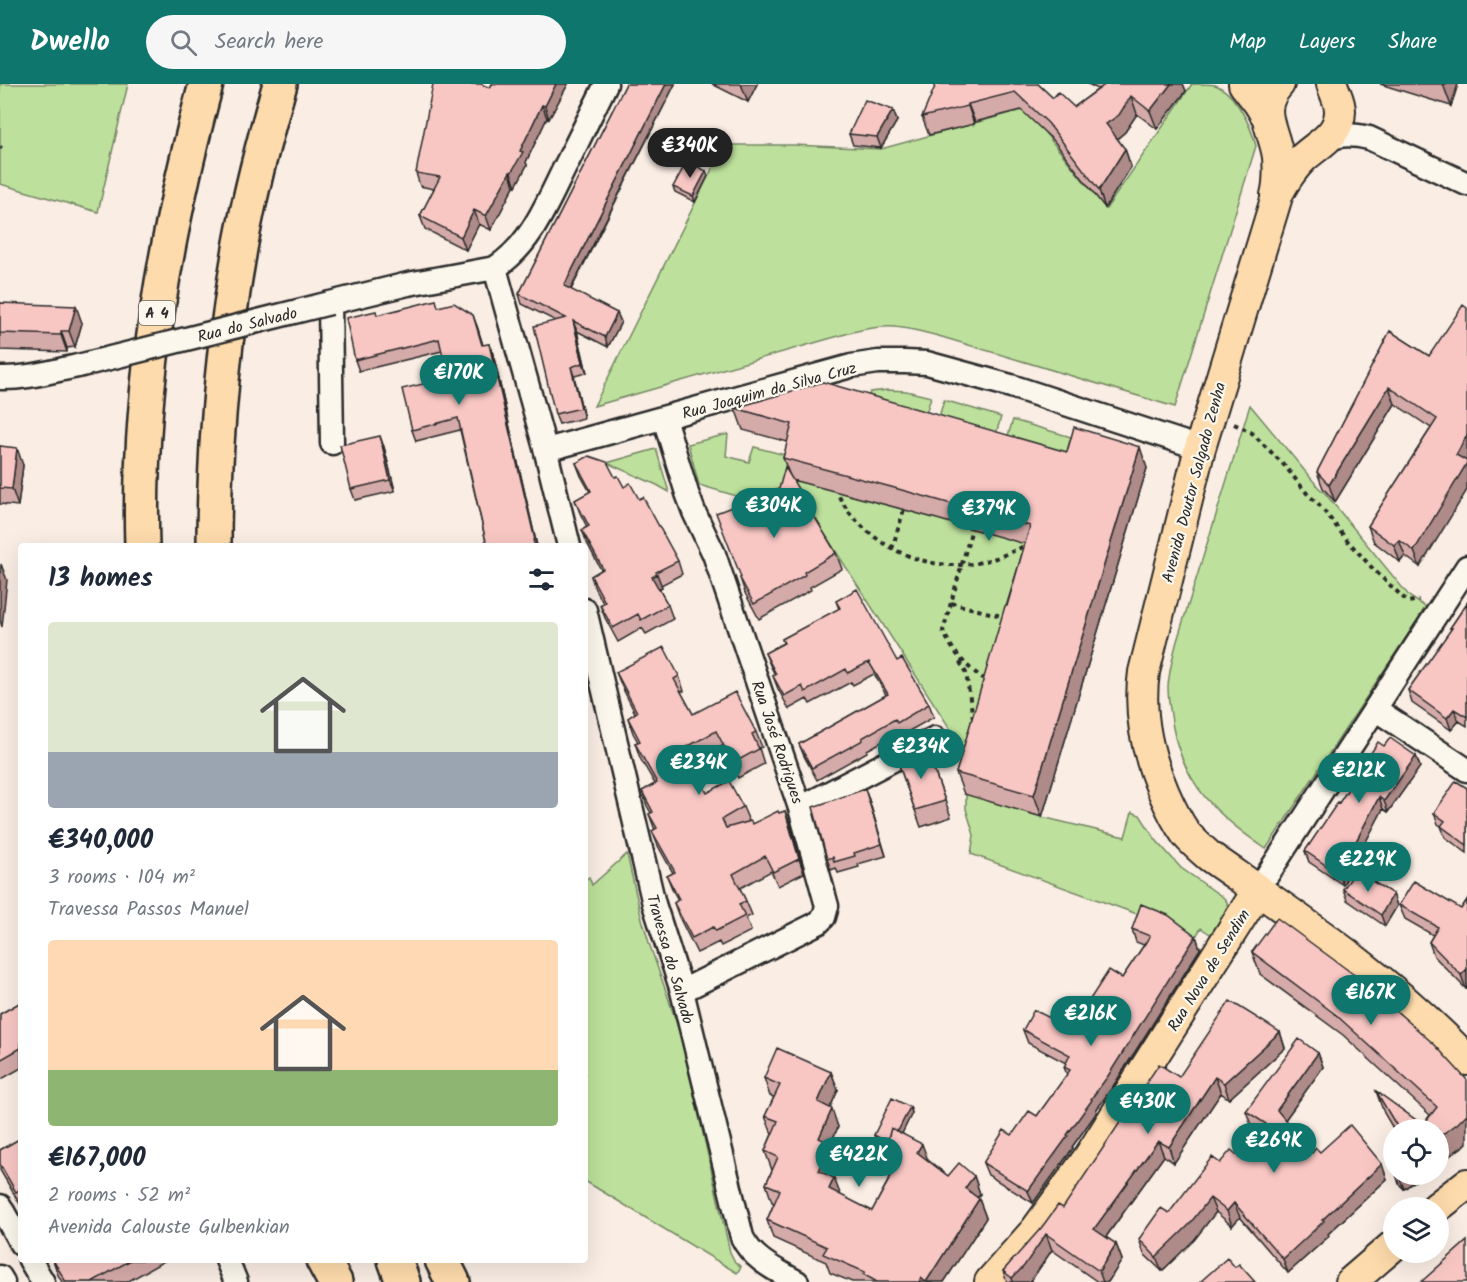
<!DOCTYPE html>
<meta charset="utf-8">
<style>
:root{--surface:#fff;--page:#f6f6f7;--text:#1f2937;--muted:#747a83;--accent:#0f766e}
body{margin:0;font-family:Kalam,sans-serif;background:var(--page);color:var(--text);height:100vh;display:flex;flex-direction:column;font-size:22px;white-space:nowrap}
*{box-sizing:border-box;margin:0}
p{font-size:20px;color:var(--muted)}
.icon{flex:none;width:33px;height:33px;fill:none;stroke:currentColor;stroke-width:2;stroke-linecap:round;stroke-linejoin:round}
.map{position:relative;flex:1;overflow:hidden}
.details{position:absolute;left:18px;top:459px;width:570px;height:720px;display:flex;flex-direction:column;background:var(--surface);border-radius:6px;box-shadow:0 6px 24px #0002}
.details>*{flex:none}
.tools{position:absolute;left:1383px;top:1035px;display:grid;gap:12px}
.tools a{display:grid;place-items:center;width:66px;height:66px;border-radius:50%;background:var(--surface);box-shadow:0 6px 24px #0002;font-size:30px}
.price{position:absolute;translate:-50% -51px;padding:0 14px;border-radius:21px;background:var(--accent);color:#fff;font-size:20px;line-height:39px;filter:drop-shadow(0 2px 3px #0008)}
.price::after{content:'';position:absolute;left:50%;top:36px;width:18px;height:14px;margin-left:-9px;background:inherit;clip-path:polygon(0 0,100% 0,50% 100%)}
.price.current{background:#222;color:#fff}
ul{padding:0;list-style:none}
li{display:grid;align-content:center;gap:12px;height:318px;padding:0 30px}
li span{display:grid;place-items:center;height:186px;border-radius:6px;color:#555}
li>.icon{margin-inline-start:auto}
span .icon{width:108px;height:108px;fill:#fffc;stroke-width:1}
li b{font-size:26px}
h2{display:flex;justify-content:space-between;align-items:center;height:72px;padding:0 30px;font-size:26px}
header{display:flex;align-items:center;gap:36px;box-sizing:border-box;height:84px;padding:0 30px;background:var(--accent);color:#fff}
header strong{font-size:28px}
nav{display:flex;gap:33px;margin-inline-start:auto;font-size:21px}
.search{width:420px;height:54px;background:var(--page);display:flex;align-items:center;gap:15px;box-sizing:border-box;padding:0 21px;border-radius:33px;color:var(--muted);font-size:22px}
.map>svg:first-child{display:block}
.green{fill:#bde19c;stroke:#748664;stroke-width:1.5}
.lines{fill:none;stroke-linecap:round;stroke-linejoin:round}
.minor-casing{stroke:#2b2b2b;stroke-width:27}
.major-casing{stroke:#2b2b2b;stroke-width:34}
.highway-casing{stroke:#2b2b2b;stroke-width:38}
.path{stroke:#2b2b2b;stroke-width:4;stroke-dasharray:4.5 4.5;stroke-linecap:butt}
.minor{stroke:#fbf7ec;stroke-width:22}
.major{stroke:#fedbac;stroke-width:30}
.highway{stroke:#fedbac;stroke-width:33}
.minor-bridge-casing{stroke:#2b2b2b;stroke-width:27;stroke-linecap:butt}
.minor-bridge{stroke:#fbf7ec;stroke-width:22}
.wall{fill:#d5aba9;stroke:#2b2b2b;stroke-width:1.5}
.shaded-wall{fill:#ae8b89;stroke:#2b2b2b;stroke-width:1.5}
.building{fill:#f8c7c4;stroke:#2b2b2b;stroke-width:1.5}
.labels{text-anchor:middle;stroke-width:4.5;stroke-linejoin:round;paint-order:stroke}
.shield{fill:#fbf7ec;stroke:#696865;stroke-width:1.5}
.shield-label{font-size:15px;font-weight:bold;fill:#2b2b2b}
.street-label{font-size:16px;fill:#2b2b2b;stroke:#fbf7ec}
</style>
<header>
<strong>Dwello</strong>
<div class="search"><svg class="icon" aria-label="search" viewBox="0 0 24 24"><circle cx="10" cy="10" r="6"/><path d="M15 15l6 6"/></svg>Search here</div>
<nav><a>Map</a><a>Layers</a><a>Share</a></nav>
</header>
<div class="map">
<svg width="1467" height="1198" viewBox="0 0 1467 1198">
<rect width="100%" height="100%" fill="#faede4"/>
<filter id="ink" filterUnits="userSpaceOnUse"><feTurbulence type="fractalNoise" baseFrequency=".0167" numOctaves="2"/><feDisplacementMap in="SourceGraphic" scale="12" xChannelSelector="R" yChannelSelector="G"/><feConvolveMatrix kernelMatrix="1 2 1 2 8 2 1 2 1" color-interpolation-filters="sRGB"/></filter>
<g filter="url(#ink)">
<path class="green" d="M0,0h128l-30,128 -98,-28z
M1192,0c7,0 17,0 23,1 21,8 36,41 41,61l-81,261 -233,-70c-16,-4 -31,-9 -48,-10 -17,-1 -35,3 -52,8l-248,71 130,-261h69l88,4 145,-40 80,100z
M888,306l18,1 25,6 -10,33 -57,-16 6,-22z
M944,316l57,17 -10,34 -57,-17z
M1250,321l69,83 5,4 86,105 16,10 -160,242c-48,-33 -81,-62 -93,-121 -2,-14 -5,-27 -5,-41 1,-16 5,-31 9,-46z
M1013,336l58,17 -10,34 -59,-17z
M728,350l-2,22 23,6 5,-15 43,11 -6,21 247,67 -53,254 57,17 83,20 7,-25 8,3 16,25 25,28 43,30 3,4 1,9 -15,25 -12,-8 -8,13 10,7 -1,1 -29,-22 -202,-73 3,-19 -8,-26v-20l-15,-59 -136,-211 -116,-34 -11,-41z
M656,365l13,43 -12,-7 -50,-22z
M627,770l13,58 10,34 18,51 13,40 49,215 5,10 6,5 -4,6 -152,-92v-301l4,-3 3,8z"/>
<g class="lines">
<g class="minor-casing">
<path id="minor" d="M1325,56c17,-6 27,-6 44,-2l98,46
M495,184l50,180 24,98
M0,294c26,1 52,-7 78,-12
M664,334l23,75 7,19 20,42 86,254 27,98 -3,11 -6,6 -136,68
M332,359l-2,-140 78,-19 87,-16c36,-23 52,-65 70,-101 14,-28 27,-55 41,-83
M546,366l305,-84 27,-4h27l22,1 84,23 189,62
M585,526l69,294 28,87 60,246c10,22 34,33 55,45
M1375,625l92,61
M800,724l135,-70
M1268,790l199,-307
M0,1122l21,38
M30,1176l13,22
M227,1176l9,22
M0,1193l3,5"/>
</g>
<g class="major-casing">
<path id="major" d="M1244,0l14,18 8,13
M1332,0c3,10 8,17 8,27 0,24 -22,33 -37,47 -10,10 -18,22 -25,35l-78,255 -56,224c-6,42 3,82 20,121 6,14 13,28 22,41 7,8 15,15 23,22 90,63 183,124 258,204
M1276,111c3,-12 3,-25 2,-38 -4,-29 -23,-47 1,-73
M1436,1124l31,-24
M990,1198l45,-51 54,-74 169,-267
M1351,1198l43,-37"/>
</g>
<g class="highway-casing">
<path id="highway" d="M142,462c-5,-156 24,-312 64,-462
M214,462c0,-102 9,-203 27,-303 10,-54 24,-107 39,-159
M323,1176l12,22
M395,1176l8,22
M442,1176l11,22"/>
</g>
<path class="path" d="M0,63l2,1
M1234,340l17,8 33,33 25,31 8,6 30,38 27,30 34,32 11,-2
M836,404c2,9 8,17 13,24 27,34 70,55 113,53 24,-2 45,-10 66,-21
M973,441l-30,106c11,23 23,36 44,50
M892,465l13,-43
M951,519l54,14
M960,578l6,11 7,45"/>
<use href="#minor" class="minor"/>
<use href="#major" class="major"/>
<use href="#highway" class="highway"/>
<g class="minor-bridge-casing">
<path id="minor-bridge" d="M78,282l252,-63"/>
</g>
<use href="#minor-bridge" class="minor-bridge"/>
</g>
<path class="wall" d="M492,0h76l-19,35 -2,-1 -21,44 1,3 -11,21h-2l-23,44 -12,-6 -13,26 -41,-21 -5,-13 14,-27 -14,-3 -4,-13 74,-85z
M626,0h49l-104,206 46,23 4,9 -13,25 -31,-16 10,42 -13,3 10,42 -25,6 -4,-10 1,-93 -34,-17 -3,-10z
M712,0h45l-9,18z
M1038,0l15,14 21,9 24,-18 -10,-5h95l3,7 -29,38 -20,-15 -12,18 -8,7 8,10 6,18 -26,41 -51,-67 -33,-31 -46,12 -1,2 -45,11 -7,-18z
M1380,0h78l-7,22z
M893,26l4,11 -16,27 -28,-3 -4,-11z
M706,87l2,5 -13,26 -20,-10 -2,-5z
M0,219l82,20 -7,24 -8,1v4l-67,-2z
M439,223l38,19 6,19 6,-1 4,10 44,192h-50l-27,-116 -44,11 -4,-11 36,-52 -6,-27 -83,20 -4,-11 23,-45z
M1467,224l-47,259 -15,-11 -5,6 -26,-20 -6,-16 63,-98 -36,-24 -60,98 -12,-14 -6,-16 73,-141 39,25z
M735,324l332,44 80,16 -105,349 -78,-23 -8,-21 69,-229 -127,-36 -106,-28 44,73 6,16 -32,18 1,3 -52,29 -14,-26 -5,-15 1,-1 38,-88 11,-13 -7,-18 5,-16 -45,-12z
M0,362l23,19 -5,41 -18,-2z
M384,363l11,44 -40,9 -4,-11z
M576,379l39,14 9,10 15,12 39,62 4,13 -21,11 1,2 -3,2 9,16 5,14 -27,15 -4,-6 -24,14 -13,-24 -5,-13 3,-2 -8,-14 -4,-13 10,-6 -14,-27 -5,-13 5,-3 -7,-14 -5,-13 15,-8 -9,-16z
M836,517l61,60 32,43 5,13 -32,18 -2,-3 -33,18v2l-50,28 -13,-24 -5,-12 87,-49 -12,-21 -21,11 -2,-3 -41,22 -3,-5 -18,10 -11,-20 -5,-13 2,-1 -5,-10 -5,-12 18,-10 -1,-4 57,-30z
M1467,519v123l-8,-5 -8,9 -39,-27 -4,-13 43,-60 -1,-2z
M616,588l63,4 5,15 -3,1 12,22 63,18 6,15 -3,1 5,16 -26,14 -16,-32 -31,17 16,30 36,14 6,14 3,3 33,-13 6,15 13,47 -26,13 -7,-15 -31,17 6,13 6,14 -6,3 5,13 -30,15 -2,-4 -22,11 -18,-36 -5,-14 4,-3 -5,-9 -6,-15 6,-3 -15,-27 -6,-15 3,-1 -6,-16 2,-1 -4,-7 -5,-15 13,-7 -15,-26 -5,-15 3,-1 -5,-9 -5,-15 7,-5 -13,-26z
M1384,662l32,10 4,11 -32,45 -5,-3 -40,76 -34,-23 -4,-11 34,-48z
M929,672l22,61 -30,10 -22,-62z
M1467,704v65l-22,-16 -4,-11 -3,-2 -4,-11z
M869,716l17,56 -28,8 1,3 -21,6 -2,-5 -5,2 -4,-11z
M1343,805l50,5 4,12 -12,20 -38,-26z
M1467,816v89h-1l-32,-33 -5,-14 4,-7 -28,-16 -6,-14 62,4z
M1132,845l64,7 4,13 -88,139 -16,22 1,2 -25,35 1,1 -40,55 -45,-28 -5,-12 29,-28 25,-19 30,-41 -3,-8 2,-4 -38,-20 -5,-13 45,-3 19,-23 35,-26 22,-33 -8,-3z
M1252,868l108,27 105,166 -27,19v-34h-44l-10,-17 -8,-22 47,34 7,-10 -87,-80 -83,-61z
M21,918v66l-21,12v-66z
M1280,948l5,16 -56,51 -8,-6 -47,70 -10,-7 -58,81 10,7 6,16 -14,22h-10l-46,-32 -22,32h-23l-4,-11 60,-63 116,-131z
M1318,969l5,14 -38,53 27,33 8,-1 67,27 -59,55 1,2 -41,37 -48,-56 -8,9 -16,-14 -22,28 -32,31 -18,-17 -5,-15 30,-26 51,-50 21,-5 20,-26 -10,-7 -5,-14z
M831,988l7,18 -8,18 8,19 -7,16 7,19 -7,15 9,18 32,16 18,-34 -7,-18 3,-13 -10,-5 -2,-6 36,-28 2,6 -10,20 26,27 20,16h26l6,18 -3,4 2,1 7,19 -42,64h-92l-22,-9 -4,-11 -53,-24 -6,-18 7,-17 -2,-1 -6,-18 6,-14 -7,-19 7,-17 -7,-18 9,-19 -4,-1 -6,-18z
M21,1054v68l-21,-36v-20z
M1396,1090h28l-20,15 -5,-5z
M53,1176h113l-39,22h-65l-4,-7z"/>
<path class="shaded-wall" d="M556,0h12l-19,35 -4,-13z
M666,0h9l-108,212 -3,-10z
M741,0h16l-9,18z
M1171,0h12l3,7 -29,38 -7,-18z
M1443,0h15l-7,22z
M1131,12l6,18 -12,18 -12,10 -7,-18z
M968,20l7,18 -1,2 -6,-18z
M542,21l5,13 -21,44 1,3 -11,21 -5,-13 9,-22z
M893,26l4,11 -16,27 -4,-11z
M1125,65l6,18 -26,41 -6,-18z
M706,87l2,5 -13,26 -2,-6z
M510,88l4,14 -23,44 -5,-14z
M474,126l5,14 -13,26 -5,-13z
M76,222l6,17 -7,24 -6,-16z
M617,229l4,9 -13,25 -3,-10z
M473,231l4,11 9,30 -4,-11z
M573,237l4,10 10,42 -4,-10z
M61,247l6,17v4l-6,-17z
M489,260l4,10 44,192 -2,-6z
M571,283l3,9 10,42 -3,-10z
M1389,303l6,17 -60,98 -6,-17z
M1467,351v55l-47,77 -6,-16 42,-96z
M380,352l4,11 11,44 -5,-11z
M1140,363l7,21 -105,349 -8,-22z
M17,364l6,17 -5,41 -6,-17z
M1399,456l6,16 -5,6 -6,-17z
M1,480l6,16 -5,47 -2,-7v-44z
M657,490l5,13 -5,3 -5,-13z
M1454,625l5,12 -8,9 -4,-12z
M1416,672l4,11 -32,45 -4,-11z
M865,705l4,11 17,56 -4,-12z
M1379,713l4,12 -40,76 -4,-11z
M785,727l6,15 13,47 -5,-14z
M1393,810l4,12 -12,20 -4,-11z
M1196,852l4,13 -88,139 -16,22 1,2 -25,35 1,1 -40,55 -5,-12 39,-56z
M1467,885v20h-1l-5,-14z
M1280,948l5,16 -56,51 -5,-16z
M1318,969l5,14 -41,57 -5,-14z
M831,988l7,18 -14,31 -6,-19z
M1215,993l6,16 -47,70 -5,-16z
M910,1023l2,6 -18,37 -3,-6z
M832,1025l6,18 -13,29 -6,-18z
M1467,1030v29l-29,21v-27z
M1158,1057l6,15 -64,89 -6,-16z
M831,1060l7,18 -12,27 -7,-18z
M922,1060l7,19 -12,-11z
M1382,1080l5,15 -59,55 1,2 -41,37 -5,-14 39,-39z
M1398,1090h26l-20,15z
M974,1092l6,18 -9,13 -6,-19z
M834,1094l7,18 -12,-7z
M1210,1114l6,14 -22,28 -32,31 -6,-14z
M979,1115l7,19 -42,64h-18z
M1234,1119l6,14 -8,9 -5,-15z
M1046,1150l6,16 -22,32h-17l-1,-4z
M1116,1160l6,16 -14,22h-5l-4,-11z"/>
<path class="building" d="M433,0h48l9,4 2,-4h64l-11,22 -3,-1 -22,46 3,1 -12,21 -1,-1 -24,44 -12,-6 -13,27 -41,-21 20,-39 -24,-4z
M626,0h40l-102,202 53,27 -12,24 -32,-16 10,42 -12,4 10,41 -26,6 -21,-88 32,-8 -47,-24z
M936,0h102l15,14 5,-6 16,15 32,-23h65l-21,27 -19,-15 -12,19 -13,9 19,25 -26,41 -51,-67 -33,-31 -47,12v2l-46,11z
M865,16l28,10 -16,27 -28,-3z
M687,77l19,10 -13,25 -20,-9z
M436,216l2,7 16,-4 19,12 9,30 7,-1 46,196h-2l2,6h-48l-29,-128 -46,12 -10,-41 46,-11 -9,-39 -84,21 -9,-42 30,-7 1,4z
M0,219l76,3 -7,25h-8v4l-61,-2z
M1463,221l4,3v127l-11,20 11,6v2l-53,88 -15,-11 -5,5 -26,-19 69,-107 -48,-32 -60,98 -12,-13 73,-141 39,25z
M823,298l244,70 7,-25 66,20 -106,348 -78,-22 49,-167h2l23,-80 -139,-39 -108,-29 9,-34 -57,-16z
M380,352l10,44 -39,9 -11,-44z
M0,362l17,2 -5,41 -12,-1z
M589,372l18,6 8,15 3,-1 6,11 6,-4 9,16 4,-2 35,64 -22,11 1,2 -5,3 16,28 -27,15 -3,-6 -25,14 -13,-23 5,-3 -14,-26 12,-7 -21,-39 7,-4 -14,-26 16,-9 -15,-28z
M785,383l51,86 -32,19 1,3 -51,29 -14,-26 1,-1 -25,-64 63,-24z
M857,505l40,72 5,-3 27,46 -32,19 -2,-4 -33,19 1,2 -51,28 -13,-24 89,-50 -19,-32 -21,11 -2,-4 -41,23 -3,-6 -18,10 -11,-20 3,-2 -11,-21 19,-10 -2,-4 58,-31 -4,-7z
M1467,519v114l-13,-8 -7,9 -39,-28 44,-62h-2z
M664,563l15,29 -5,3 19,35 42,-22 21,40 -4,2 7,15 -26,14 -17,-32 -33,18 24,44 22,-12 14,26 -21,12 4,9 25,-7 1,3 26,-13 1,2 6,-2 14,48 -26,13 -8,-16 -32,18 13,27 -7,3 6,12 -29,15 -3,-4 -21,11 -18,-35 5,-4 -12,-23 8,-4 -23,-41 5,-3 -8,-14 4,-2 -11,-21 15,-8 -22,-40 5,-2 -12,-23 9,-6 -21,-40z
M1390,654l26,18 -32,45 -5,-4 -40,77 -34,-23 33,-49 1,1 39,-61 6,4z
M922,665l3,9 4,-2 16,45 -30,9 -16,-45v-8z
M1456,697l11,7v57l-26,-19 4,-5 -11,-8z
M865,705l17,55 -28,9 1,3 -21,6 -1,-5 -6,2 -14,-52z
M1356,787l37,23 -12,21 -38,-26z
M1414,797l47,28 6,-9v69l-6,6 -32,-33 9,-15 -39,-22z
M1141,820l27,11 28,21 -88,140 -17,23 1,1 -25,35 1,1 -40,55 -45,-28 21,-33 8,5 17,-24 8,5 33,-46 -6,-3 6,-12 -47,-25 11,-20 34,17 16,-25 3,2 22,-34 13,8 28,-42 -18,-7z
M1277,834l83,61 75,66 32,35v34l-10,10 -19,13v-7h-39l-23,-39 47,34 14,-18 -102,-93 -83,-62z
M1230,917l50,31 -56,51 -9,-6 -46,70 -11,-6 -64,88 22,15 -17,27 -53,-37 -22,32 -12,12 -9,-7 39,-44 16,-22 5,3 96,-144 20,13z
M21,918v46l-21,12v-46z
M1299,955l19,14 -41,57 35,43 4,-5 4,4 30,-27 32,39 -60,56 2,1 -41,38 -49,-56 -7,8 -17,-13 -22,28 -32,31 -17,-18 22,-31 8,5 43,-56 8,6 11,-13 10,8 25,-34 -20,-13z
M777,964l54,24 -13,30 14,7 -13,29 12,6 -12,27 15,7 -5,11 43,22 25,-46 -14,-6 8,-31 31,16 -5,8 31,24 11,-13 15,13 -9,12 14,11 -53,83 -5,-4 -2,4h-42l-14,-8 2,-2 -42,-18 4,-7 -60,-27 13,-30 -14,-6 12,-27 -13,-6 13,-30 -13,-5 15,-31 -16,-7z
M892,1014l18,9 -12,24 -7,-3 -4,14 -13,-7z
M21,1054v51l-5,3 -16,-28v-14z
M1467,1157v41h-46z
M1227,1174l8,9 4,-3 16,18h-55z
M53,1176h78l-39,22h-26z"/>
</g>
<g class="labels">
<rect class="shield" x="139" y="217" width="36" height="24" rx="4.5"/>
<g class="shield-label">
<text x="157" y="234">A 4</text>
</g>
<g class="street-label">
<text transform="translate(247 240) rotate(-14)" y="6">Rua do Salvado</text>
<text transform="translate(769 306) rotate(-15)" y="6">Rua Joaquim da Silva Cruz</text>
<text transform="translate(1193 398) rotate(-75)" y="6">Avenida Doutor Salgado Zenha</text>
<text transform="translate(778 658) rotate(71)" y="6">Rua José Rodrigues</text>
<text transform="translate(671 875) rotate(74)" y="6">Travessa do Salvado</text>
<text transform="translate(1208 886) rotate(-58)" y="6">Rua Nova de Sendim</text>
</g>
</g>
</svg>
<div class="tools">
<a><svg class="icon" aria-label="locate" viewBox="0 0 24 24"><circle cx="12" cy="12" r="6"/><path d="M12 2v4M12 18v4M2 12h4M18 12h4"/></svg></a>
<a><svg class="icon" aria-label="layers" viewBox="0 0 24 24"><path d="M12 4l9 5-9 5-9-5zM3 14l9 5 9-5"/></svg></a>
</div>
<b class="price current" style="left:690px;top:95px">€340K</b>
<b class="price" style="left:459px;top:322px">€170K</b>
<b class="price" style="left:774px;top:455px">€304K</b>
<b class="price" style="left:989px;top:458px">€379K</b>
<b class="price" style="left:921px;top:696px">€234K</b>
<b class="price" style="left:699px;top:712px">€234K</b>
<b class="price" style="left:1359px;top:720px">€212K</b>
<b class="price" style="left:1368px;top:809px">€229K</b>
<b class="price" style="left:1371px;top:942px">€167K</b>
<b class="price" style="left:1091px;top:963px">€216K</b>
<b class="price" style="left:1148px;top:1051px">€430K</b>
<b class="price" style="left:1274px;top:1090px">€269K</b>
<b class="price" style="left:859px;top:1104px">€422K</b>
<section class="details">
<h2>13 homes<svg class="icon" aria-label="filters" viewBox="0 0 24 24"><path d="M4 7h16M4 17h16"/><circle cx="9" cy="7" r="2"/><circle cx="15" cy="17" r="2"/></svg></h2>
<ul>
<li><span style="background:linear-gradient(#dfe7d0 70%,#9aa5b1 0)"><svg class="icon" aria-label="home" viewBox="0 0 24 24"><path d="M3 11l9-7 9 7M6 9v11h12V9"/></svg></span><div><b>€340,000</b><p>3 rooms · 104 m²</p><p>Travessa Passos Manuel</p></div></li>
<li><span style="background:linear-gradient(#ffd9b3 70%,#8fb573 0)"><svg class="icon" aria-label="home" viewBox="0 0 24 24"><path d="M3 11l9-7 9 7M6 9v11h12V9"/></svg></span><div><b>€167,000</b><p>2 rooms · 52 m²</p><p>Avenida Calouste Gulbenkian</p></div></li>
</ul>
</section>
</div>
